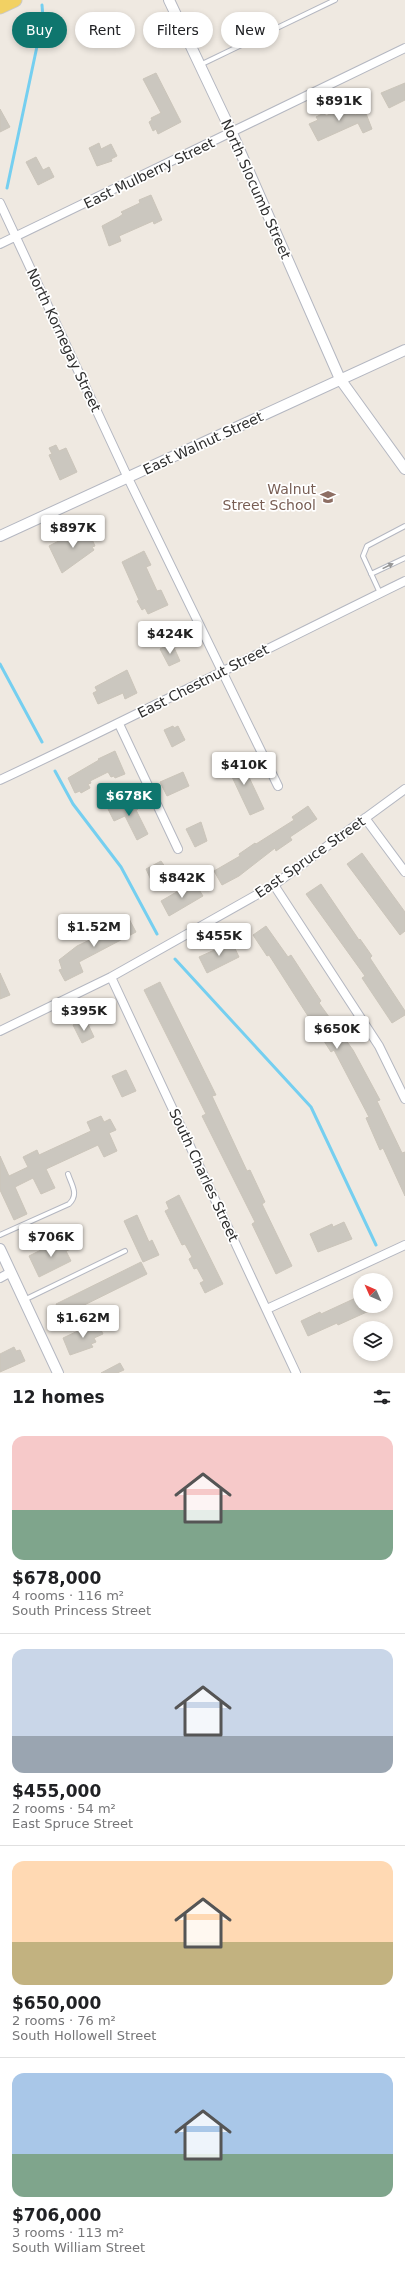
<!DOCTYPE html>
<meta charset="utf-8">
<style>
:root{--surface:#fff;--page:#f2f2f2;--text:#202124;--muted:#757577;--line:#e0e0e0;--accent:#0f766e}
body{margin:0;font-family:"DejaVu Sans",sans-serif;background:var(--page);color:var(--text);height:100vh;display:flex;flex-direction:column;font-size:15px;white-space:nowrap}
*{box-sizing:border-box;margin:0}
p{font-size:13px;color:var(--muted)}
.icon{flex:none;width:22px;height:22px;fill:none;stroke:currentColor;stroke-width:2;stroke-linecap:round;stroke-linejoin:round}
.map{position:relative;height:1373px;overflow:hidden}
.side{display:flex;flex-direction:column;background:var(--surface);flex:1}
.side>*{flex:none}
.guide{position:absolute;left:12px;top:12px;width:381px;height:36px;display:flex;gap:8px}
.needle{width:26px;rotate:315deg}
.controls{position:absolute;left:353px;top:1273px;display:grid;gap:8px}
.controls a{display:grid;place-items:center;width:40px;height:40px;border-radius:50%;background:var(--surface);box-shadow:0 2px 6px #0003;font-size:20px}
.price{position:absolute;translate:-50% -34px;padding:0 9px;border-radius:4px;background:#fff;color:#222;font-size:13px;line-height:26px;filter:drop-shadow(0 1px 2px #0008)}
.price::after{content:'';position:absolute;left:50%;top:24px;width:12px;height:9px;margin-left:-6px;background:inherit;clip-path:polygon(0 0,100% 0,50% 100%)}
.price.selected{background:var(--accent);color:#fff}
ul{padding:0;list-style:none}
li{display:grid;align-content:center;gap:8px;height:212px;padding:0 12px}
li+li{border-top:1px solid var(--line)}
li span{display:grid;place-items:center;height:124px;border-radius:12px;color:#555}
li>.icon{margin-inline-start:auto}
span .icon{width:72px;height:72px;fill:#fffc;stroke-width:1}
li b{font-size:17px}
h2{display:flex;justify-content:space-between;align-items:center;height:48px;padding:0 12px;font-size:17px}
.chip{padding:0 14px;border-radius:18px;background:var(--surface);box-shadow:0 2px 6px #0003;font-size:14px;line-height:36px}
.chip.selected{background:var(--accent);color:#fff}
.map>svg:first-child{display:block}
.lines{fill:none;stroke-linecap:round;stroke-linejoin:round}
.stream{stroke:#75cff0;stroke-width:3}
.building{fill:#cbc7bf;stroke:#cbc5ba}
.service-casing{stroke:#b4b7c1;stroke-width:6}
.minor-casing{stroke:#b4b7c1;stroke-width:10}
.tertiary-casing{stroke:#b4b7c1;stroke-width:12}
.primary-casing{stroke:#c9c9c9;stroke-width:15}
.service{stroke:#fff;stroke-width:4}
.minor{stroke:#fff;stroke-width:8}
.tertiary{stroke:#fff;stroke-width:10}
.primary{stroke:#f2d163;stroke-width:13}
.oneway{fill:#969696}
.labels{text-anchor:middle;stroke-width:3.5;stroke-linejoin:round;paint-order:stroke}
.street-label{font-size:14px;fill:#2e2e2e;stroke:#fff}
.education-label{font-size:14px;fill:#785e54;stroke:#fff;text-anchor:end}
</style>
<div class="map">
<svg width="405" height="1373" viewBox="0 0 405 1373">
<rect width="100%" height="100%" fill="#efe9e1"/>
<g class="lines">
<path class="stream" d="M7,188l36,-170 -1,-13
M0,664l42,78
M55,771l18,33 48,63 36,67
M175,959l136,148 65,138"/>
</g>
<path class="building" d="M156,73l25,49 -23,12 -2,-5 -3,2 -4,-9 3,-2 -1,-2 10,-5 -18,-34z
M405,83v17l-16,8 -8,-15z
M349,102l6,13 10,-4 7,18 -9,4 -5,-10 -40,18 -9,-17 9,-4 -2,-3 8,-4 2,3 14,-7 -1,-2z
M0,109l10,18 -10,5z
M99,143l2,6 10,-5 6,12 -6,3 1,2 -15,5 -8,-18z
M36,157l7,13 6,-3 5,10 -16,8 -12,-23z
M151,195l11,25 -8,4 -1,-3 -34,15 2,5 -12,5 -7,-20 17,-9 4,-3 -2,-2 19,-9 -1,-3z
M56,445l3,6 7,-3 11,24 -17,8 -11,-25 3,-1 -3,-6z
M88,526l5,10 -2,1 4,9 -3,1 2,3 -32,23 -13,-27z
M144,551l7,14 -5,2 11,24 4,-1 7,15 -20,9 -3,-6 -3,2 -5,-9 2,-1 -17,-38z
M172,643l8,18 -11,5 -9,-17z
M127,670l10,23 -12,6 -2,-6 -25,11 -5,-11 4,-2 -2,-4z
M173,726l1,2 4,-2 7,14 -13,7 -8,-17z
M115,751l10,23 -10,4 -1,-2 -3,1 -3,-5 -18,9 1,2 -3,1 2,4 -9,5 -1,-2 -5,2 -7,-15 31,-18 -1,-1z
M239,756l25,53 -14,6 -25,-53z
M183,772l6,14 -22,10 -7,-14z
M130,798l3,4 2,-1 3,8 -2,1 12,24 -11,6 -12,-24 -11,5 -6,-12z
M308,806l9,13 -27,18 2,3 -16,11 -1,-3 -36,28 -17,9 -8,-14 26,-15 -1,-2 16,-11 1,1 38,-24 -2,-3z
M201,822l6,19 -12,6 -9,-18z
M362,853l43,59v19l-5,4 -53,-71z
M161,861l7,10 -17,9 -5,-11z
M194,882l9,14 -34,20 -8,-15z
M321,884l38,56 1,-1 12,17 -2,2 35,53v4l-13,8 -30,-45 3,-2 -59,-82z
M128,917l8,15 -57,30 4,10 -18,9 -6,-11 3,-1 -3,-9 18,-14 21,-10 -1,-1z
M266,926l22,31 3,-2 30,46 -2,2 34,47 27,50 -3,1 25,52 3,-1v44l-22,-48 -3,2 -14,-32 3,-1 -35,-67 -3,2 -62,-97 -2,1 -14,-21z
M232,942l7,15 -32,16 -8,-16z
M0,973l10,22 -10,4z
M160,982l56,113 -4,1 35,75 3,-1 15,32 -3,2 30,62 -16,8 -24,-50 3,-2 -53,-106 4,-2 -62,-124z
M81,1021l2,3 4,-2 7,15 -12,6 -9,-18z
M126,1070l10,21 -14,6 -10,-21z
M101,1116l3,6 6,-3 6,11 -7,3 8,18 -13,6 -6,-12 -52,24 9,19 -14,6 -8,-16 -18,9 12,27 -13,6 -14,-30v-34l9,20 19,-9 -5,-10 14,-7 2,5 52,-24 -4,-9z
M179,1195l44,89 -18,9 -5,-10 4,-2 -7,-13 -3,1 -5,-10 3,-2 -7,-13 -3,1 -17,-34 4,-2 -3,-7z
M137,1215l12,27 3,-2 7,15 -16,7 -19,-41z
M344,1222l8,17 -34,13 -8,-18 22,-10 1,3z
M65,1238l6,11 -5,2 5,10 -32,16 -10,-21z
M141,1262l6,12 -85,42 -6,-12z
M360,1296v10h20l-42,19 -1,-2 -29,13 -7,-15 19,-9 1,2z
M97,1322l6,12 -9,4 2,4 -5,2 2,3 -23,8 -7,-17z
M14,1347l2,4 4,-1 5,11 -25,11v-18z
M120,1363l4,7 -7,3h-16z"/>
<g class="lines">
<g class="service-casing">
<path id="service" d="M200,65l135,-65
M371,574l34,-16
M380,593l-17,-37 4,-10 38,-20
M0,1235l69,-31c10,-10 3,-18 -1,-30
M24,1300l101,-49"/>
</g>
<g class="minor-casing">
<path id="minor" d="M0,203l128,275 150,308
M0,244l405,-196
M119,724l59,125
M0,780c136,-64 270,-133 405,-199
M365,818l40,54
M274,885l105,161 26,53
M111,977l185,396
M0,1031l111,-54 163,-92 131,-96
M0,1278l11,-6
M267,1309l138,-64"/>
</g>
<g class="tertiary-casing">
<path id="tertiary" d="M169,0l63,133 108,246 65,90
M0,536l405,-186
M0,1249l58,124"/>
</g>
<g class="primary-casing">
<path id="primary" d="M0,7l15,-7"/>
</g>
<use href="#service" class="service"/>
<use href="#minor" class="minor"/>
<use href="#tertiary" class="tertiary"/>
<use href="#primary" class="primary"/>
</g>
<defs><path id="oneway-solid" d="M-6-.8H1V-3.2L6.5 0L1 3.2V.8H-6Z"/></defs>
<use class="oneway" href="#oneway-solid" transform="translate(388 566) rotate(-26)"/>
<defs>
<g id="school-bare" transform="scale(1.2)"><path d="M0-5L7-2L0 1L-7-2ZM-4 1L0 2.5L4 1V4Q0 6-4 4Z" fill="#8d6e63" stroke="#fff" stroke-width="2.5" paint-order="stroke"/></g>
</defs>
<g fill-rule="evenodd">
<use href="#school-bare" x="328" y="497"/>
</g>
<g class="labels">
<g class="street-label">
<text transform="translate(149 173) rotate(-26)" y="5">East Mulberry Street</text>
<text transform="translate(256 189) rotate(66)" y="5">North Slocumb Street</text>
<text transform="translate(64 340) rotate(65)" y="5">North Kornegay Street</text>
<text transform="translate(203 443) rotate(-25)" y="5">East Walnut Street</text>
<text transform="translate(203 681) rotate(-27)" y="5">East Chestnut Street</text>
<text transform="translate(310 857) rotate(-35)" y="5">East Spruce Street</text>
<text transform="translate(204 1175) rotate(65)" y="5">South Charles Street</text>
</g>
<g class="education-label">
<text x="316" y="494">Walnut<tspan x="316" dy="16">Street School</tspan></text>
</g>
</g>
</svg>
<div class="controls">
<a><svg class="needle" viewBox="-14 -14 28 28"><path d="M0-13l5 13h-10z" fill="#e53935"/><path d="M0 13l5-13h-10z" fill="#757577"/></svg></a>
<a><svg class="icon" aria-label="layers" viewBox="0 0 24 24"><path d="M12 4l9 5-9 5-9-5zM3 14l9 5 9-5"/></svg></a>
</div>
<b class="price" style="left:339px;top:122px">$891K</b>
<b class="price" style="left:73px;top:549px">$897K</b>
<b class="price" style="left:170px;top:655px">$424K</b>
<b class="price" style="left:244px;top:786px">$410K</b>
<b class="price selected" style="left:129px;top:817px">$678K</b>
<b class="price" style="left:182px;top:899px">$842K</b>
<b class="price" style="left:94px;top:948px">$1.52M</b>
<b class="price" style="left:219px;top:957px">$455K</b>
<b class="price" style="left:84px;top:1032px">$395K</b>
<b class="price" style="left:337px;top:1050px">$650K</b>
<b class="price" style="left:51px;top:1258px">$706K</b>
<b class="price" style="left:83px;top:1339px">$1.62M</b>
<div class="guide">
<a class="chip selected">Buy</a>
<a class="chip">Rent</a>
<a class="chip">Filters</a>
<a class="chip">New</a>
</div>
</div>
<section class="side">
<h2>12 homes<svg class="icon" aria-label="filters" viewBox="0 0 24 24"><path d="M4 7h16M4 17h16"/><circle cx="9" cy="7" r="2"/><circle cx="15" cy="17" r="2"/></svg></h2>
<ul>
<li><span style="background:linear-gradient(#f6c9c9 60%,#7fa58c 0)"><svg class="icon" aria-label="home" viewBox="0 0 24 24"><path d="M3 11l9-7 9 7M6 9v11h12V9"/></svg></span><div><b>$678,000</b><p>4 rooms · 116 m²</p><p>South Princess Street</p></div></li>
<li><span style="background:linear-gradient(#c9d6e8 70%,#9aa5b1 0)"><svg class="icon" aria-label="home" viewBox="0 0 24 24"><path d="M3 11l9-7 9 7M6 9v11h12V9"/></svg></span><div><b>$455,000</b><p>2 rooms · 54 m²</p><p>East Spruce Street</p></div></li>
<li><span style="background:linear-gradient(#ffd9b3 65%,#c2b280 0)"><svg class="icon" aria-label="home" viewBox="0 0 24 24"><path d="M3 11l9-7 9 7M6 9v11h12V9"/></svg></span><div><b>$650,000</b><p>2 rooms · 76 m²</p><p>South Hollowell Street</p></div></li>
<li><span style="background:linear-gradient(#a9c7e8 65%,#7fa58c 0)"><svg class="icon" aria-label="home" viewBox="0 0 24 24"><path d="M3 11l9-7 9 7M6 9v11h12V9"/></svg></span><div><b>$706,000</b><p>3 rooms · 113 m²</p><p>South William Street</p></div></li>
</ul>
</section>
